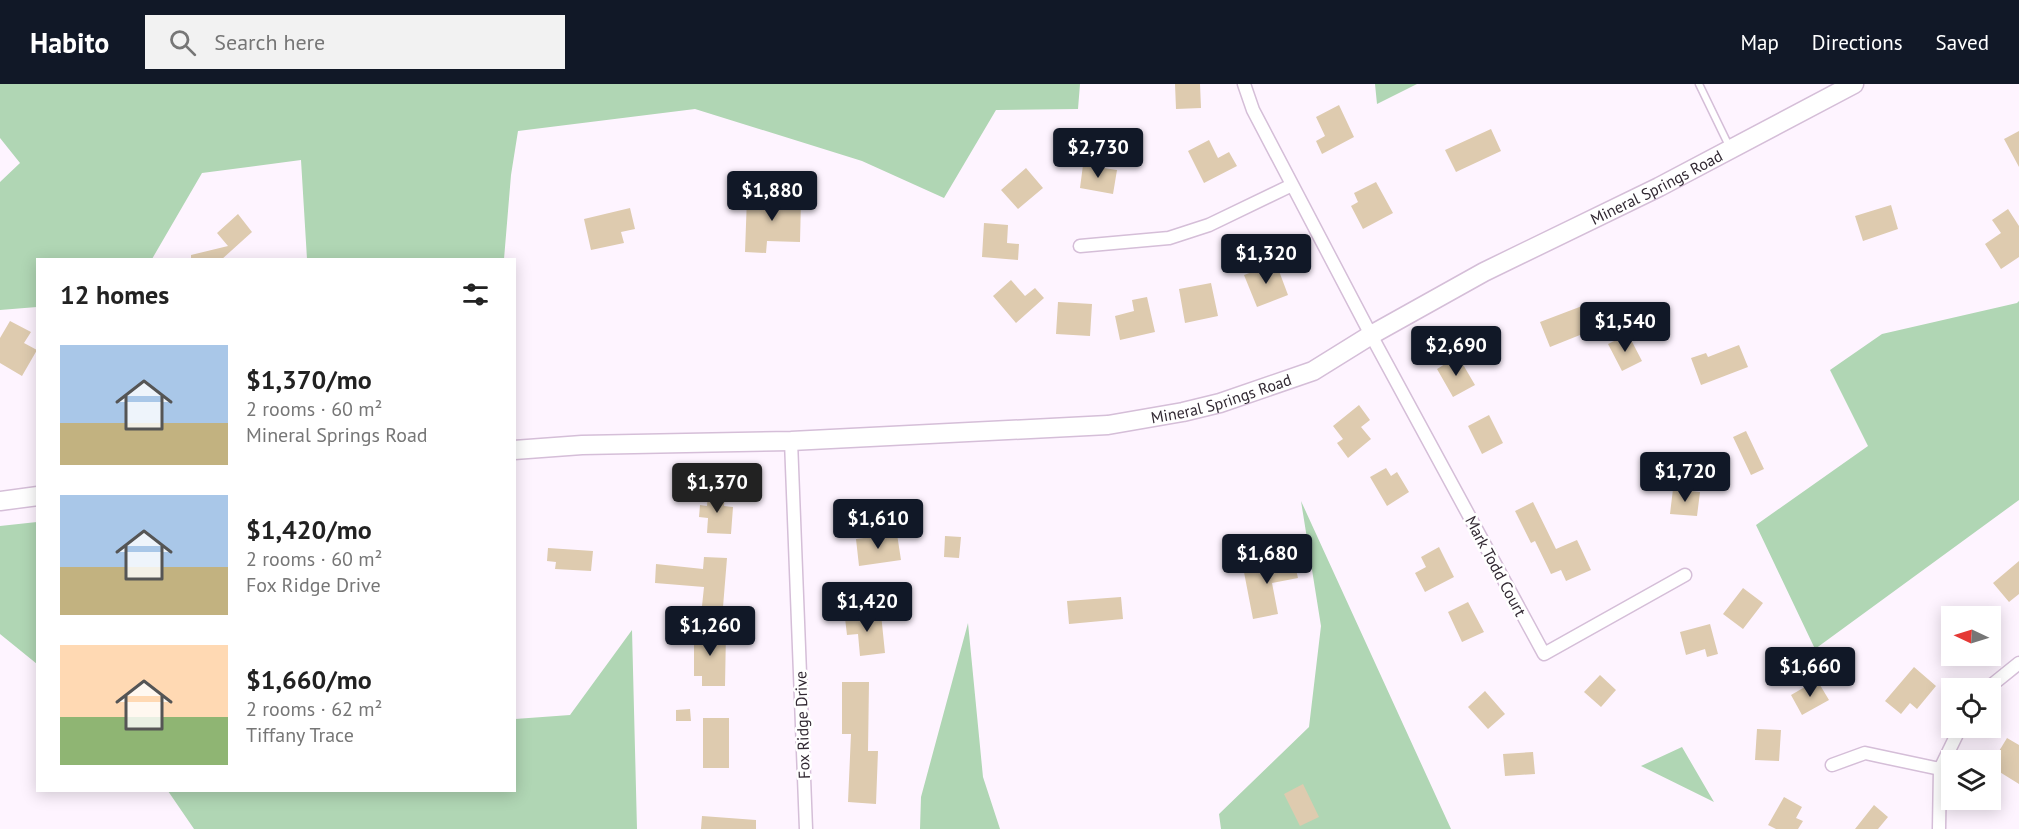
<!DOCTYPE html>
<meta charset="utf-8">
<style>
:root{--surface:#fff;--page:#f2f2f2;--text:#222;--muted:#767676;--accent:#111827}
body{margin:0;font-family:"PT Sans",sans-serif;background:var(--page);color:var(--text);height:100vh;display:flex;flex-direction:column;font-size:22px;white-space:nowrap}
*{box-sizing:border-box;margin:0}
p{font-size:20px;color:var(--muted)}
.icon{flex:none;width:33px;height:33px;fill:none;stroke:currentColor;stroke-width:2;stroke-linecap:round;stroke-linejoin:round}
.map{position:relative;flex:1;overflow:hidden}
.sheet{position:absolute;left:36px;top:174px;width:480px;height:534px;display:flex;flex-direction:column;background:var(--surface);border-radius:0px;box-shadow:0 3px 15px #0003}
.sheet>*{flex:none}
.needle{width:39px;rotate:274deg}
.tools{position:absolute;left:1941px;top:522px;display:grid;gap:12px}
.tools a{display:grid;place-items:center;width:60px;height:60px;border-radius:0px;background:var(--surface);box-shadow:0 3px 15px #0003;font-size:30px}
.price{position:absolute;translate:-50% -51px;padding:0 14px;border-radius:6px;background:var(--accent);color:#fff;font-size:20px;line-height:39px;filter:drop-shadow(0 2px 3px #0008)}
.price::after{content:'';position:absolute;left:50%;top:36px;width:18px;height:14px;margin-left:-9px;background:inherit;clip-path:polygon(0 0,100% 0,50% 100%)}
.price.active{background:#222;color:#fff}
ul{padding:0;list-style:none}
li{display:flex;align-items:center;gap:18px;height:150px;padding:0 24px}
li span{display:grid;place-items:center;flex:none;width:168px;height:120px;border-radius:0px;color:#555}
li>.icon{margin-inline-start:auto}
span .icon{width:72px;height:72px;fill:#fffc;stroke-width:1}
li b{font-size:26px}
h2{display:flex;justify-content:space-between;align-items:center;height:72px;padding:0 24px;font-size:26px}
header{display:flex;align-items:center;gap:36px;box-sizing:border-box;height:84px;padding:0 30px;background:var(--accent);color:#fff}
header strong{font-size:28px}
nav{display:flex;gap:33px;margin-inline-start:auto;font-size:21px}
.search{width:420px;height:54px;background:var(--page);display:flex;align-items:center;gap:15px;box-sizing:border-box;padding:0 21px;border-radius:0px;color:var(--muted);font-size:22px}
.map>svg:first-child{display:block}
.green{fill:#b0d6b4}
.building{fill:#decbaf}
.lines{fill:none;stroke-linecap:round;stroke-linejoin:round}
.lane-casing{stroke:#d5bed8;stroke-width:9}
.street-casing{stroke:#d5bed8;stroke-width:15}
.secondary-casing{stroke:#d5bed8;stroke-width:21}
.lane{stroke:#fff;stroke-width:6}
.street{stroke:#fff;stroke-width:12}
.secondary{stroke:#fff;stroke-width:18}
.labels{text-anchor:middle;stroke-width:5;stroke-linejoin:round;paint-order:stroke}
.street-label{font-size:16px;fill:#312832;stroke:#fff}
</style>
<header>
<strong>Habito</strong>
<div class="search"><svg class="icon" aria-label="search" viewBox="0 0 24 24"><circle cx="10" cy="10" r="6"/><path d="M15 15l6 6"/></svg>Search here</div>
<nav><a>Map</a><a>Directions</a><a>Saved</a></nav>
</header>
<div class="map">
<svg width="2019" height="745" viewBox="0 0 2019 745">
<rect width="100%" height="100%" fill="#fef4ff"/>
<path class="green" d="M0,0h1080l-2,25 -82,1 -52,88 -82,-37 -167,-52 -177,22 -7,44 -7,84h-197l-6,-99 -99,13 -50,86 -114,1 -1,47 -37,3v-128l20,-19 -20,-25z
M1375,0h42l-40,20z
M2019,217v199l-204,149 -59,-124 112,-79 -38,-76 52,-36 135,-31z
M1301,417l150,328h-230l-2,-15 90,-87 12,-101z
M37,438h1l-1,142 -37,-30v-108z
M968,539l15,154 17,52h-80l1,-32z
M632,546l5,199h-443l-26,-38 346,-1 1,-71 55,-4z
M1682,663l32,55 -73,-36z"/>
<path class="building" d="M1175,0h25l1,24 -25,1z
M1339,21l15,32 -32,17 -6,-13 9,-5 -9,-19z
M1491,45l10,22 -45,21 -11,-22z
M2019,47v36l-15,-28z
M1209,56l9,18 11,-6 8,14 -33,17 -16,-32z
M1083,81l34,5 -4,24 -33,-6z
M1026,84l17,20 -25,21 -17,-19z
M1376,98l17,31 -30,16 -12,-23 7,-4 -4,-9z
M747,113l54,2 -1,43 -33,-1 -1,12 -21,-1z
M1891,121l7,24 -35,12 -8,-25z
M630,124l5,21 -14,3 3,11 -33,7 -7,-31z
M2008,125l11,17v31l-18,12 -16,-25 16,-11 -9,-13z
M238,130l14,18 -31,28h-30v-5l37,-9 -11,-13z
M984,139l24,2 -1,18 12,1 -1,16 -36,-3z
M1276,179l12,32 -31,12 -13,-32z
M1011,196l14,16 10,-8 9,10 -28,25 -23,-27z
M1211,199l7,33 -33,7 -6,-34z
M1147,213l8,35 -35,8 -5,-24 19,-5 -2,-11z
M1058,218l34,2 -2,32 -34,-2z
M1590,219l10,24 -50,20 -10,-25z
M10,237l21,11 -7,11 13,7 -15,26 -22,-13v-25z
M1628,250l14,27 -20,10 -14,-27z
M1739,261l9,22 -47,18 -10,-27 15,-5 2,4z
M1458,272l17,29 -22,12 -16,-28z
M1359,321l11,15 -9,7 10,12 -23,19 -11,-15 6,-4 -10,-13z
M1489,331l14,28 -21,11 -14,-28z
M1746,347l18,38 -13,6 -18,-38z
M1386,384l5,8 6,-4 12,20 -22,14 -17,-29z
M1673,405l27,3 -3,24 -27,-2z
M708,408l17,1 -1,13 9,1 -2,27 -24,-1 1,-15 -9,-1 1,-12 7,1z
M1533,418l23,47 21,-9 14,30 -25,11 -5,-11 -10,4 -16,-33 -4,2 -16,-32z
M897,450l4,26 -42,6 -3,-27z
M945,452l16,1 -2,21 -15,-1z
M1439,463l15,30 -29,15 -10,-19 11,-6 -5,-10z
M548,464l45,3 -2,20 -36,-2 1,-7 -9,-1z
M704,473l23,1 -4,49 -21,-1 2,-19 -49,-4 1,-19 47,5z
M1293,473l5,21 -26,5 6,31 -25,5 -10,-52z
M2019,477v33l-10,8 -16,-19z
M1743,504l20,15 -20,26 -20,-15z
M1121,513l2,22 -54,5 -2,-23z
M1468,518l16,30 -22,10 -14,-30z
M881,530l4,39 -25,3 -2,-22 -11,1 -2,-17z
M1710,540l8,30 -11,3 -2,-8 -19,6 -6,-23z
M694,546l32,1 -1,55h-23v-10h-8z
M1914,583l22,19 -19,23 -7,-6 -9,11 -16,-13z
M1600,591l16,15 -15,17 -17,-15z
M1817,596l12,20 -27,15 -11,-20z
M842,598h27l-1,69h10l-2,53 -28,-2 3,-68h-9z
M1485,607l20,23 -17,15 -20,-22z
M690,625l1,12h-15v-11z
M703,634h26v50h-26z
M1757,645l24,1 -2,31 -24,-1z
M2007,654l12,7v39l-29,-18z
M1533,668l2,22 -30,2 -2,-22z
M1303,700l16,33 -19,9 -16,-32z
M1784,713l18,10 -6,11 7,3 -5,8h-22l-8,-4z
M1874,721l14,12 -10,12h-23z
M702,732l54,4v9h-55z"/>
<g class="lines">
<g class="lane-casing">
<path id="lane" d="M1699,0l31,64"/>
</g>
<g class="street-casing">
<path id="street" d="M1244,0l9,26 118,225 173,319 141,-79
M1080,162l89,-8 40,-13 83,-40
M791,357l15,388
M1988,604l31,-25
M1832,681l33,-12 75,16
M1939,745l1,-60 20,-41"/>
</g>
<g class="secondary-casing">
<g id="secondary">
<path id="s1" d="M514,366l68,-5 209,-4 317,-16 75,-13 37,-9 93,-32 58,-36 113,-63 175,-85 195,-103"/>
<path d="M0,417l38,-5"/>
</g>
</g>
<use href="#lane" class="lane"/>
<use href="#street" class="street"/>
<use href="#secondary" class="secondary"/>
</g>
<g class="labels">
<g class="street-label">
<text dy="6" stroke="none"><textPath href="#s1" startOffset="1197">Mineral Springs Road</textPath></text>
<text dy="6" stroke="none"><textPath href="#s1" startOffset="711">Mineral Springs Road</textPath></text>
<text transform="translate(1496 482) rotate(62)" y="6">Mark Todd Court</text>
<text transform="translate(802 641) rotate(-92)" y="6">Fox Ridge Drive</text>
</g>
</g>
</svg>
<div class="tools">
<a><svg class="needle" viewBox="-14 -14 28 28"><path d="M0-13l5 13h-10z" fill="#e53935"/><path d="M0 13l5-13h-10z" fill="#767676"/></svg></a>
<a><svg class="icon" aria-label="locate" viewBox="0 0 24 24"><circle cx="12" cy="12" r="6"/><path d="M12 2v4M12 18v4M2 12h4M18 12h4"/></svg></a>
<a><svg class="icon" aria-label="layers" viewBox="0 0 24 24"><path d="M12 4l9 5-9 5-9-5zM3 14l9 5 9-5"/></svg></a>
</div>
<b class="price" style="left:1098px;top:95px">$2,730</b>
<b class="price" style="left:772px;top:138px">$1,880</b>
<b class="price" style="left:1266px;top:201px">$1,320</b>
<b class="price" style="left:1625px;top:269px">$1,540</b>
<b class="price" style="left:1456px;top:293px">$2,690</b>
<b class="price" style="left:1685px;top:419px">$1,720</b>
<b class="price active" style="left:717px;top:430px">$1,370</b>
<b class="price" style="left:878px;top:466px">$1,610</b>
<b class="price" style="left:1267px;top:501px">$1,680</b>
<b class="price" style="left:867px;top:549px">$1,420</b>
<b class="price" style="left:710px;top:573px">$1,260</b>
<b class="price" style="left:1810px;top:614px">$1,660</b>
<section class="sheet">
<h2>12 homes<svg class="icon" aria-label="filters" viewBox="0 0 24 24"><path d="M4 7h16M4 17h16"/><circle cx="9" cy="7" r="2"/><circle cx="15" cy="17" r="2"/></svg></h2>
<ul>
<li><span style="background:linear-gradient(#a9c7e8 65%,#c2b280 0)"><svg class="icon" aria-label="home" viewBox="0 0 24 24"><path d="M3 11l9-7 9 7M6 9v11h12V9"/></svg></span><div><b>$1,370/mo</b><p>2 rooms · 60 m²</p><p>Mineral Springs Road</p></div></li>
<li><span style="background:linear-gradient(#a9c7e8 60%,#c2b280 0)"><svg class="icon" aria-label="home" viewBox="0 0 24 24"><path d="M3 11l9-7 9 7M6 9v11h12V9"/></svg></span><div><b>$1,420/mo</b><p>2 rooms · 60 m²</p><p>Fox Ridge Drive</p></div></li>
<li><span style="background:linear-gradient(#ffd9b3 60%,#8fb573 0)"><svg class="icon" aria-label="home" viewBox="0 0 24 24"><path d="M3 11l9-7 9 7M6 9v11h12V9"/></svg></span><div><b>$1,660/mo</b><p>2 rooms · 62 m²</p><p>Tiffany Trace</p></div></li>
</ul>
</section>
</div>
